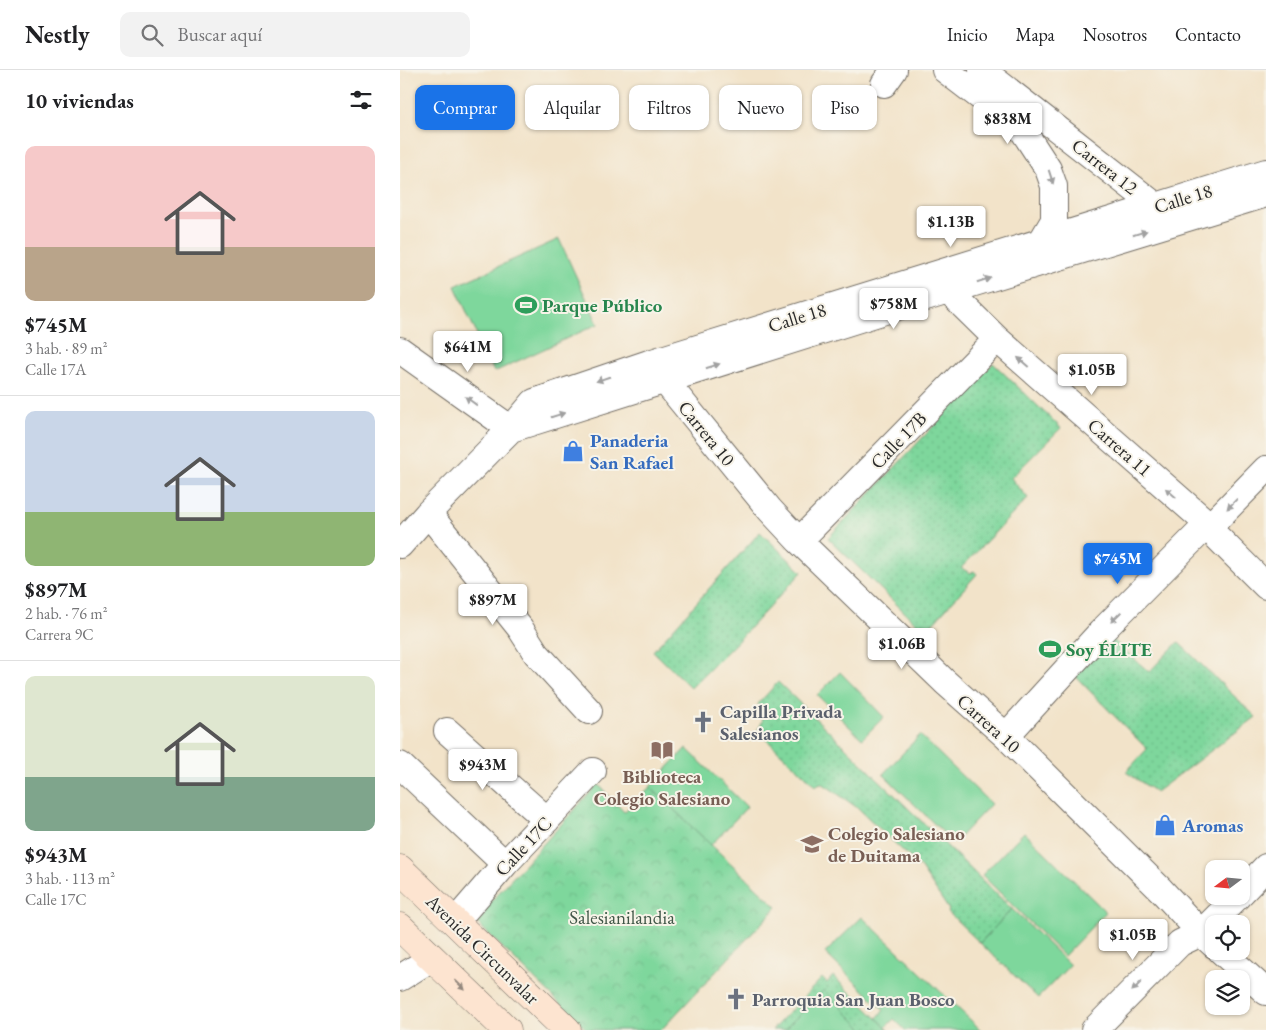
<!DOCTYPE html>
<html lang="es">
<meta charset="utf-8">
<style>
:root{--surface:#fff;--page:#f2f2f2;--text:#202124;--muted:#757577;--line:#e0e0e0;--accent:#1a73e8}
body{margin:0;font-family:"EB Garamond",serif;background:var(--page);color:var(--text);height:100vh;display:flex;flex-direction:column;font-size:19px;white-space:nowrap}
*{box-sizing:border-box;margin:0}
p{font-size:16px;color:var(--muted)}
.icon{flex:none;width:28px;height:28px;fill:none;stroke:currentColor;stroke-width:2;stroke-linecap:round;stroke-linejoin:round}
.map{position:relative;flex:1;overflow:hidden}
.side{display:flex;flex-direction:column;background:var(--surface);width:400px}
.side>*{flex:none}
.top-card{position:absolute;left:15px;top:15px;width:475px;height:45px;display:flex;gap:10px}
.needle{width:32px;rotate:254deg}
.controls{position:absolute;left:805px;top:790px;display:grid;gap:10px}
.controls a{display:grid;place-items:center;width:45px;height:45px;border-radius:10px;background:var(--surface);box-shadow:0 1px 4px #0004;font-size:25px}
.price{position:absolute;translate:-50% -42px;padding:0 11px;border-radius:5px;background:#fff;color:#222;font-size:16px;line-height:32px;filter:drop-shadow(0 1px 2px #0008)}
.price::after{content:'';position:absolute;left:50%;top:30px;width:15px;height:11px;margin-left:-8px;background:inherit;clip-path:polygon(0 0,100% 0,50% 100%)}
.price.current{background:var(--accent);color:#fff}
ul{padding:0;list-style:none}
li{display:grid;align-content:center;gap:10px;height:265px;padding:0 25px}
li+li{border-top:1px solid var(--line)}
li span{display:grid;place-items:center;height:155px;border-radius:10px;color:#555}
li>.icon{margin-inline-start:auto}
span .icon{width:90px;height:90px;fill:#fffc;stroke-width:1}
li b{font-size:21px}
h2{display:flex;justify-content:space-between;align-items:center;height:60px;padding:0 25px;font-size:21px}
.tag{padding:0 18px;border-radius:10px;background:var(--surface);box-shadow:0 1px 4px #0004;font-size:18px;line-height:45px}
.tag.current{background:var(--accent);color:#fff}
header{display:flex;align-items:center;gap:30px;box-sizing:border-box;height:70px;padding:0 25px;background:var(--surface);border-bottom:1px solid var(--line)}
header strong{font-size:24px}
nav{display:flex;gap:28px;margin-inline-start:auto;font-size:18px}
.search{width:350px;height:45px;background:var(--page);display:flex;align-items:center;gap:12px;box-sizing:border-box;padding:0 18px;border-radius:10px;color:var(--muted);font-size:19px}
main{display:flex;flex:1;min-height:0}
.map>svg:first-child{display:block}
.grass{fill:url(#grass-dots);stroke:#548164}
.park{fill:url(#park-crowns);stroke:#548164}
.garden{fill:#7ed79c;stroke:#548164}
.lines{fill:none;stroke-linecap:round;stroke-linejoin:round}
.street-casing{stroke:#716b62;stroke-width:28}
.secondary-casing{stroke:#716b62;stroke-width:29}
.street{stroke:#fff;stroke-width:26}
.secondary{stroke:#fde4d0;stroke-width:28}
.oneway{fill:#a0a0a0}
.oneway2{fill:#94887e}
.labels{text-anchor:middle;stroke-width:4;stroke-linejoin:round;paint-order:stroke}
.street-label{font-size:19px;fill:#2b2b2b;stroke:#f7f3e8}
.leisure-label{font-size:19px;font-weight:bold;fill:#27864d;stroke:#f7f3e8;text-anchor:start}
.shop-label{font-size:19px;font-weight:bold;fill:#366cbe;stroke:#f7f3e8;text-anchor:start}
.worship-label{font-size:19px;font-weight:bold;fill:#5b616d;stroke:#f7f3e8;text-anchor:start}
.education-label{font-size:19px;font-weight:bold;fill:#785e54;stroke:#f7f3e8}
.park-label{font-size:19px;fill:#405647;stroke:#f7f3e8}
</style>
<header>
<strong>Nestly</strong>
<div class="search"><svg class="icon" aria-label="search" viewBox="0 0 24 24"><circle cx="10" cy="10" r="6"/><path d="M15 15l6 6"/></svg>Buscar aquí</div>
<nav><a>Inicio</a><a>Mapa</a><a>Nosotros</a><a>Contacto</a></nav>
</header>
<main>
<section class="side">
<h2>10 viviendas<svg class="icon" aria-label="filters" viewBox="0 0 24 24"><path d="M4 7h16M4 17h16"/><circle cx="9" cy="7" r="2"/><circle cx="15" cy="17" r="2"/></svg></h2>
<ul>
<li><span style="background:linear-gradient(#f6c9c9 65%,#b9a48a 0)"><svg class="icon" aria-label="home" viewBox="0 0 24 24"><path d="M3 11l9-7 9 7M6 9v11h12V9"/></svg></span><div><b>$745M</b><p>3 hab. · 89 m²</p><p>Calle 17A</p></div></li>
<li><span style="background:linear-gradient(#c9d6e8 65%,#8fb573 0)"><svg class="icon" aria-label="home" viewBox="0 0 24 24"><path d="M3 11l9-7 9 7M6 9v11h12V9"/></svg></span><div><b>$897M</b><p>2 hab. · 76 m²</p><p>Carrera 9C</p></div></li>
<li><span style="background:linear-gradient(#dfe7d0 65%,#7fa58c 0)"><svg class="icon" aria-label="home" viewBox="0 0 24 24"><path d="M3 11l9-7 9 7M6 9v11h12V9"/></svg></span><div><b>$943M</b><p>3 hab. · 113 m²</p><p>Calle 17C</p></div></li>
</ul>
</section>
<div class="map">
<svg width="866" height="960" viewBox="0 0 866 960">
<defs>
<pattern id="grass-dots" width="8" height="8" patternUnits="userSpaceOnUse" patternTransform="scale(1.25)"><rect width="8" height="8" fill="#7ed79c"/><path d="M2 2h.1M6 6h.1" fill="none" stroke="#6db987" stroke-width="1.8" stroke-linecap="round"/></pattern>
<pattern id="park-crowns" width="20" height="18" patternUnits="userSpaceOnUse" patternTransform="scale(1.25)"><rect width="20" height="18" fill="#7ed79c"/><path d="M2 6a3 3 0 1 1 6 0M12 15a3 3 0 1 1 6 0" fill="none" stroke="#6db987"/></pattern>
</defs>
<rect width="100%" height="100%" fill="#f7f3e8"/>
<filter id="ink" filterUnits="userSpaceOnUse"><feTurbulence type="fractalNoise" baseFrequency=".02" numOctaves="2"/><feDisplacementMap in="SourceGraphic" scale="10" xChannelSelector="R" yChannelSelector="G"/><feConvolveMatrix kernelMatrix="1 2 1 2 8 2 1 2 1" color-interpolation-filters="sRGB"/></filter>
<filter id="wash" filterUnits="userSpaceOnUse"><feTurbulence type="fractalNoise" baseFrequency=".0096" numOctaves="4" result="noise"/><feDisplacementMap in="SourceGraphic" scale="20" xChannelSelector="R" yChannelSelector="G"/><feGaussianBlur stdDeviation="1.12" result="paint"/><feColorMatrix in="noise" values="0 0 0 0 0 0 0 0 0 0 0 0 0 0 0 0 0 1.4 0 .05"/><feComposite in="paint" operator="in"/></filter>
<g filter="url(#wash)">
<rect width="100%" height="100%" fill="#f2e3c9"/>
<path class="grass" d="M593,293l68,65 -50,50 17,20 -67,70 9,5 4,-2 3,3 -52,58 -97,-94z
M360,462l42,40 -69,74 -42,42 -38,-37z
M711,568l38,34 29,-30 78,75 -100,75 -30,-20 21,-23 -72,-73z
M378,612l234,227 -32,34 -32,-31 1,-2 -28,-42 -62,-59 -31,-22 -8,-4 -4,3 -59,-55c8,-11 7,-16 1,-27z
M433,906l56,54h-117l50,-52 5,5z"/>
<path class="park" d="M198,714l26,28 26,-25 127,120 -116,123h-74l-113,-110z"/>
<path class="garden" d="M159,169l39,85 -104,48 -39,-86z
M440,602l44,45 -22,22 -45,-44z
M520,665l71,69 -37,39 -71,-69z
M286,678l61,59 -36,38 -61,-58z
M624,762l82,80 -42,44 -82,-81z
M612,839l58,56 -32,33 -58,-55z
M462,847l119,113h-76l-11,-11 -8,8 -9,-9 7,-8 -59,-57z
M424,920l40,40h-80z"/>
</g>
<g filter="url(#ink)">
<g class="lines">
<g class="street-casing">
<path id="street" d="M545,0l77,59 26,40 6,17v34l-13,22
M582,0l174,136
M484,14l10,-14
M548,221l49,48 203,178 6,9 60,60
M0,280l111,79
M249,293l16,18 105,129 29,31 146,141 61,54 155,154 40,43 13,12
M111,359l437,-138 318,-97
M28,443l92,115 16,25 53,58
M399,471l198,-202
M0,475l28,-32 83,-84 23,-27 115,-39 617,-191
M47,661l100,89
M606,666l95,-104 105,-106 11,-7 49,-50
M0,695l105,99
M841,823l25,-26
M55,852l50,-58 88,-93
M821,881l45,41
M0,908l32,-20
M694,960l86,-87 21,-10 37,-37"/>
</g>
<g class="secondary-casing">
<path id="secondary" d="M0,799l167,161
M0,857l107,103"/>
</g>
<use href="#street" class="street"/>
<use href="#secondary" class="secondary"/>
</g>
<defs><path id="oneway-solid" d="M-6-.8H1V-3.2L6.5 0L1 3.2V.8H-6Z" transform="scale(1.25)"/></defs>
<g class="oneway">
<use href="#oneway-solid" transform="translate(651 107) rotate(72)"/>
<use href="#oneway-solid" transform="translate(740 163) rotate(-17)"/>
<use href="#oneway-solid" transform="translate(584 210) rotate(-17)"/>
<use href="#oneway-solid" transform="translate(623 292) rotate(-139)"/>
<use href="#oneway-solid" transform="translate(313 296) rotate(-18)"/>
<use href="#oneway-solid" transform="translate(203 309) rotate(161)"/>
<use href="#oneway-solid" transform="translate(71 331) rotate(-144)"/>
<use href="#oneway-solid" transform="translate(158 345) rotate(-17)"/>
<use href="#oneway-solid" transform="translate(771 423) rotate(-139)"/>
<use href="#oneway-solid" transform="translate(832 434) rotate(134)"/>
<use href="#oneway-solid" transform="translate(716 547) rotate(135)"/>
<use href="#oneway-solid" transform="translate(737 916) rotate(135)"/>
</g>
<use class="oneway2" href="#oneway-solid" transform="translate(60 915) rotate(44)"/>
</g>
<defs>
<g id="stadium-bare" transform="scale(1.725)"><path d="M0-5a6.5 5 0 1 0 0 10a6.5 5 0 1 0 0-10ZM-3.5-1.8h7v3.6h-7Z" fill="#2e9e5b" stroke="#f7f3e8" stroke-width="2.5" paint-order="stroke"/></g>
<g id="shop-bare" transform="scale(1.725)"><path d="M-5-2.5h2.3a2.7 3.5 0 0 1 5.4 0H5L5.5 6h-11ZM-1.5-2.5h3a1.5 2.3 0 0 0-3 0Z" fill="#3f7fe0" stroke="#f7f3e8" stroke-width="2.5" paint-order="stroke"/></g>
<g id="church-bare" transform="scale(1.725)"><path d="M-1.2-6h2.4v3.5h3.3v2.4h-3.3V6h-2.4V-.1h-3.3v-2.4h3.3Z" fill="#6b7280" stroke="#f7f3e8" stroke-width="2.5" paint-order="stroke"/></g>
<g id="library-bare" transform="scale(1.725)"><path d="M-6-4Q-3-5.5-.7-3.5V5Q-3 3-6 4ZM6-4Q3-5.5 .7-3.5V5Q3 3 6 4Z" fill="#8d6e63" stroke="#f7f3e8" stroke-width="2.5" paint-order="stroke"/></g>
<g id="school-bare" transform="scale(1.725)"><path d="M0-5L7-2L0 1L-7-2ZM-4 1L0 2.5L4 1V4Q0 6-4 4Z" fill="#8d6e63" stroke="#f7f3e8" stroke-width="2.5" paint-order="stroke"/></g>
</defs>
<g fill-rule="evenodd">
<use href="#stadium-bare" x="126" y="235"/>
<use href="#shop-bare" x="173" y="381"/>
<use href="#stadium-bare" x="650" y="579"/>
<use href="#church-bare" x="303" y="652"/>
<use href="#library-bare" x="262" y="680"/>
<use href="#shop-bare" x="765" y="755"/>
<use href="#school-bare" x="412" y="774"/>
<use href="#church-bare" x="336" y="929"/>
</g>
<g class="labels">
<g class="street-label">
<text transform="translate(705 96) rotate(38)" y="7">Carrera 12</text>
<text transform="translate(783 128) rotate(-17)" y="7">Calle 18</text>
<text transform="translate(397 247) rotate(-17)" y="7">Calle 18</text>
<text transform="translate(307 363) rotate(51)" y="7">Carrera 10</text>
<text transform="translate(498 370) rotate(-46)" y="7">Calle 17B</text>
<text transform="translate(720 377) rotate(41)" y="7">Carrera 11</text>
<text transform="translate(589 653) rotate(42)" y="7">Carrera 10</text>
<text transform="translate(123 776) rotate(-47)" y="7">Calle 17C</text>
<text transform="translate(83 879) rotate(44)" y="7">Avenida Circunvalar</text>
</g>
<g class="leisure-label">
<text x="142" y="242">Parque Público</text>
<text x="666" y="586">Soy ÉLITE</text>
</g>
<g class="shop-label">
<text x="190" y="377">Panaderia<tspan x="190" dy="22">San Rafael</tspan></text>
<text x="782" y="762">Aromas</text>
</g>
<g class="worship-label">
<text x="320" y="648">Capilla Privada<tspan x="320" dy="22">Salesianos</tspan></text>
<text x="352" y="936">Parroquia San Juan Bosco</text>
</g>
<g class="education-label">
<text x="262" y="713">Biblioteca<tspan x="262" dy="22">Colegio Salesiano</tspan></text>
<text x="428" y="770" text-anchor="start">Colegio Salesiano<tspan x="428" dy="22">de Duitama</tspan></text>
</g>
<g class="park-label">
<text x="222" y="854">Salesianilandia</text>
</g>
</g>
</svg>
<div class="controls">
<a><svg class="needle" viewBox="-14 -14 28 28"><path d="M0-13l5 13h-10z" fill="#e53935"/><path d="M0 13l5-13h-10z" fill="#757577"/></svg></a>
<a><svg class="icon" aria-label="locate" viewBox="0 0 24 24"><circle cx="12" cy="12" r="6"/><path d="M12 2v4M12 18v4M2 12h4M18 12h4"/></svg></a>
<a><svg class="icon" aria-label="layers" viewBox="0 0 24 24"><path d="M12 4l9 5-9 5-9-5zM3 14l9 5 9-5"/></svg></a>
</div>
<b class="price" style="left:608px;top:75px">$838M</b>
<b class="price" style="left:551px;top:178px">$1.13B</b>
<b class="price" style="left:494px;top:260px">$758M</b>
<b class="price" style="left:68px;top:303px">$641M</b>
<b class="price" style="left:692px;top:326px">$1.05B</b>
<b class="price current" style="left:718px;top:515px">$745M</b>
<b class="price" style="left:93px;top:556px">$897M</b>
<b class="price" style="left:502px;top:600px">$1.06B</b>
<b class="price" style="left:83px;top:721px">$943M</b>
<b class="price" style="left:733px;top:891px">$1.05B</b>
<div class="top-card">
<a class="tag current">Comprar</a>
<a class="tag">Alquilar</a>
<a class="tag">Filtros</a>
<a class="tag">Nuevo</a>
<a class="tag">Piso</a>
</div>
</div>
</main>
